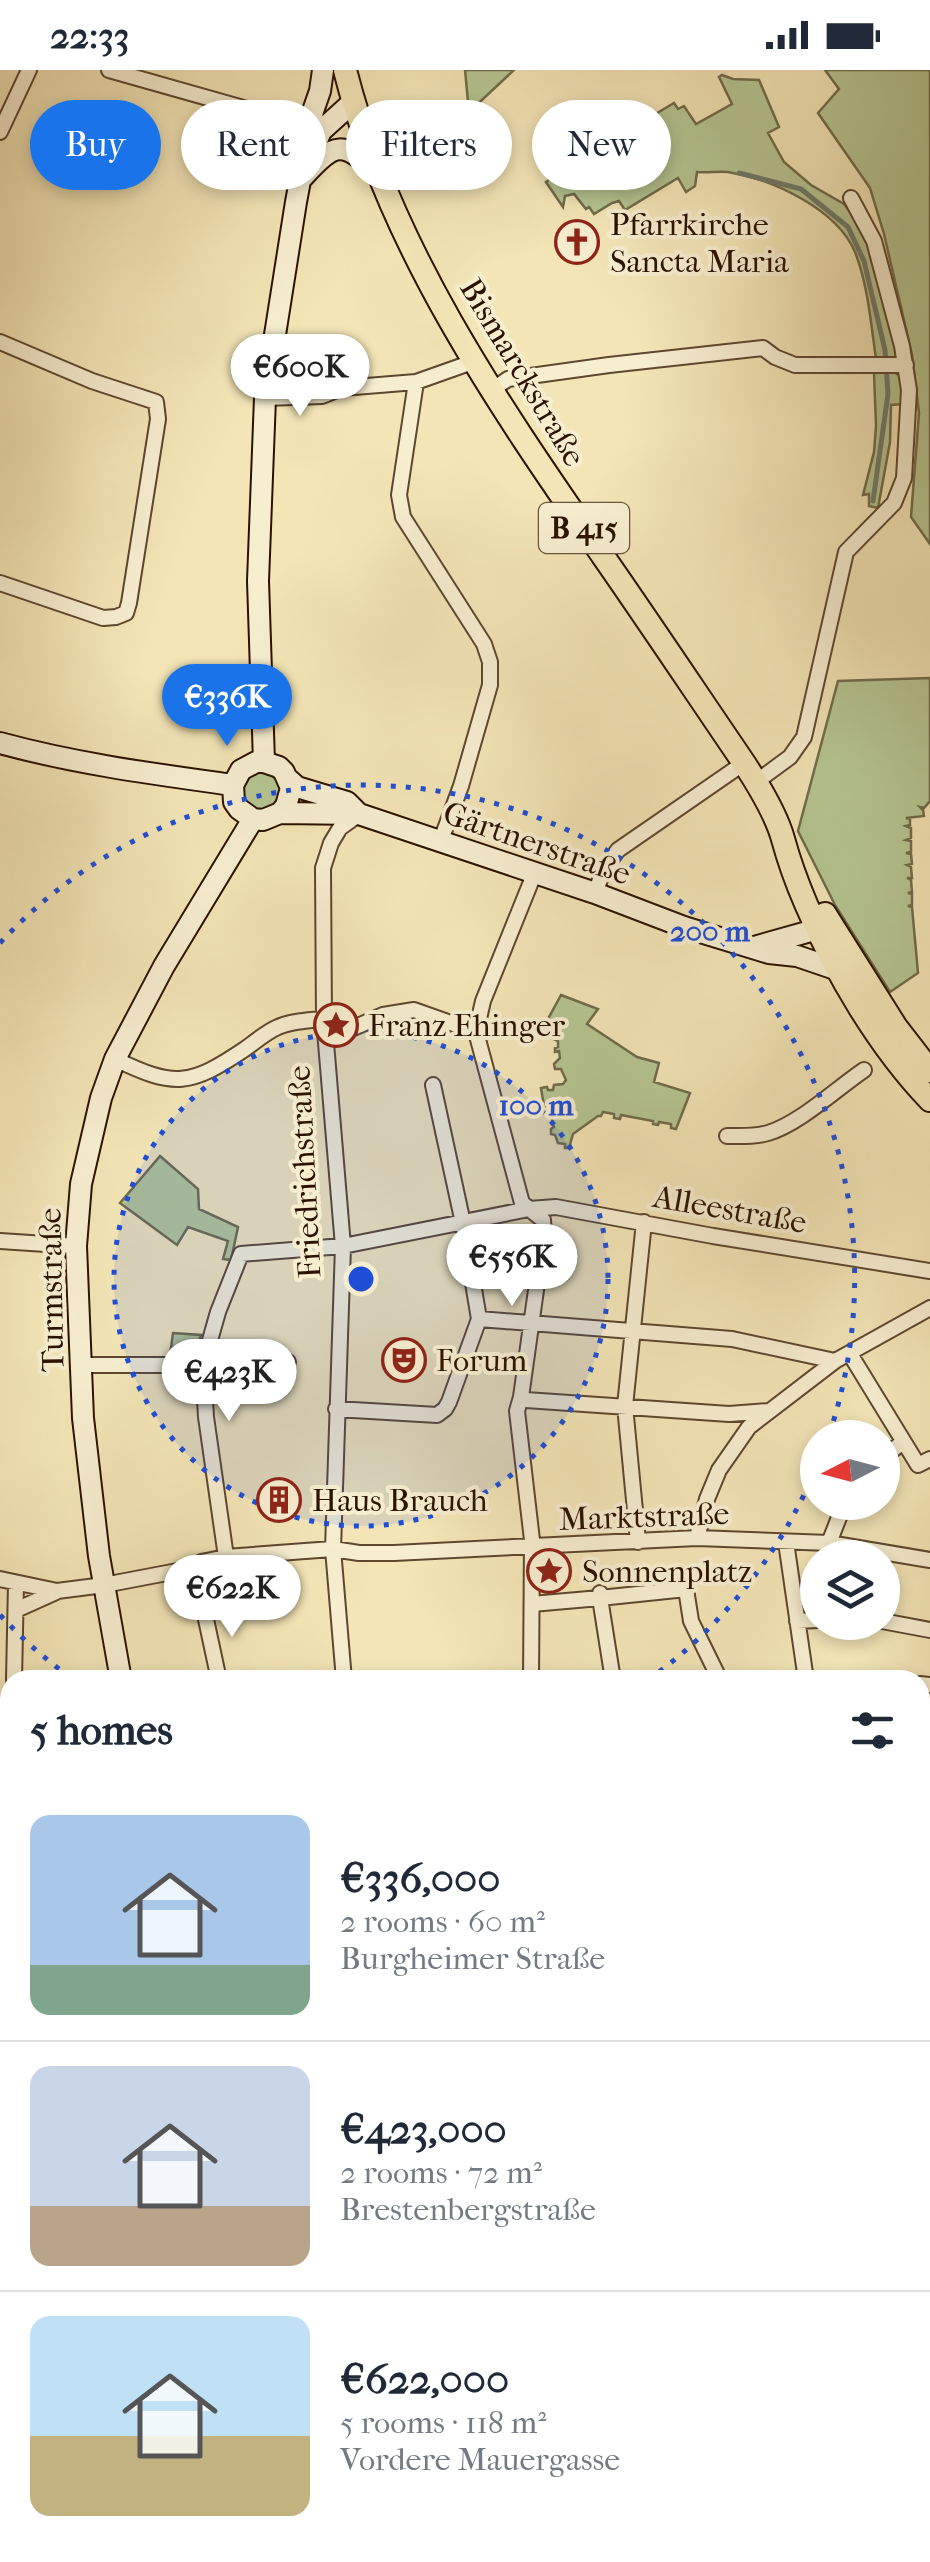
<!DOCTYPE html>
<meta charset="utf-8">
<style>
:root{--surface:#fff;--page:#f6f6f7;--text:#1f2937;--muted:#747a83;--line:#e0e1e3;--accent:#1a73e8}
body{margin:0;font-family:"IM FELL French Canon",serif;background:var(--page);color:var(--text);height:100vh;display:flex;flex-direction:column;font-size:38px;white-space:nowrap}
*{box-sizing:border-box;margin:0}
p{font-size:32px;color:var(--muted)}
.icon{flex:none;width:55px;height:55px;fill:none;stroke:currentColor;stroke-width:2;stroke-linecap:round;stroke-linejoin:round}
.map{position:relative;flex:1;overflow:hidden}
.sheet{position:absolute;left:0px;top:1600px;width:930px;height:892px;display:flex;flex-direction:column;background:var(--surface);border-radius:30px 30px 0 0;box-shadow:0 5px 15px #0003}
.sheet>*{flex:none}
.guide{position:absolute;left:30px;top:30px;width:870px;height:90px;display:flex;gap:20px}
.needle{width:65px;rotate:264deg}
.tools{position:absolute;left:800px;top:1350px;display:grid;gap:20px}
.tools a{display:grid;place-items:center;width:100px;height:100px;border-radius:50%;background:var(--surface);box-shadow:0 5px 15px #0003;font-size:50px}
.price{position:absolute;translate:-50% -85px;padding:0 22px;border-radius:35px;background:#fff;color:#222;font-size:32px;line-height:65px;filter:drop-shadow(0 2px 5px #0008)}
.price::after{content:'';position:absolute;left:50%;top:60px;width:30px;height:22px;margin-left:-15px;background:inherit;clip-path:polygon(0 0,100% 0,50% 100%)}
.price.selected{background:var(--accent);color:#fff}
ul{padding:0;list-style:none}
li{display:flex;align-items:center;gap:30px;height:250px;padding:0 30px}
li+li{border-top:2px solid var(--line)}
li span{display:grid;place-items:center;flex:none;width:280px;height:200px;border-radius:20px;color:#555}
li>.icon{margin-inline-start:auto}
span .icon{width:120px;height:120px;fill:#fffc;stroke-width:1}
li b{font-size:42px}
h2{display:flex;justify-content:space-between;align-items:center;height:120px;padding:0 30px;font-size:42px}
.tag{padding:0 35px;border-radius:45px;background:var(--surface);box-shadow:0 5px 15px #0003;font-size:35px;line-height:90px}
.tag.selected{background:var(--accent);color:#fff}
.status{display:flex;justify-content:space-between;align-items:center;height:70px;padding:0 50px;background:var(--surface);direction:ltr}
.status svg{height:28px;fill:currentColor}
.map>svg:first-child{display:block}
.green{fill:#b6c692;stroke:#706c49;stroke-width:2.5}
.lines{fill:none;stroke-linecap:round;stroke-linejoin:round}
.stream{stroke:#6f796b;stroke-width:5}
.street-casing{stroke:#5d472e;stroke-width:18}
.secondary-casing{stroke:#2b1200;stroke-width:24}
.primary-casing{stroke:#2b1200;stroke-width:26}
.street{stroke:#f7eed0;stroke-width:14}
.secondary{stroke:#f7eed0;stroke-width:20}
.primary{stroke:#f3e5b6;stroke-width:22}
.ring{fill:none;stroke:#1d4ed8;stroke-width:5;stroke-dasharray:5 10}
.labels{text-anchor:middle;stroke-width:8;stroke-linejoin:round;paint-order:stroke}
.shield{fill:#f7eed0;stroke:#68543e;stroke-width:2.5}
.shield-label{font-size:30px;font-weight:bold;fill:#2b1200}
.poi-label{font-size:32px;fill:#2b1200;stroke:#f7eed0;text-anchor:start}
.street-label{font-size:32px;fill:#2b1200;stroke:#f7eed0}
.centre{fill:#1d4ed8;stroke:#f7eed0;stroke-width:5}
.ring-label{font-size:30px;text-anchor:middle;font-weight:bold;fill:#1d4ed8;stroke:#f7eed0;stroke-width:8;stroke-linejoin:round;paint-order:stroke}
</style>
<div class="status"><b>22:33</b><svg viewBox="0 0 49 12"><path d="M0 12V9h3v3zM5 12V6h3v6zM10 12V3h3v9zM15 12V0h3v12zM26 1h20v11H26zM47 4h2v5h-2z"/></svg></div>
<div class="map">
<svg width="930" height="2492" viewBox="0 0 930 2492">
<rect width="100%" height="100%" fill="#f3e5b6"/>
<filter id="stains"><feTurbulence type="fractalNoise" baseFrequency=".002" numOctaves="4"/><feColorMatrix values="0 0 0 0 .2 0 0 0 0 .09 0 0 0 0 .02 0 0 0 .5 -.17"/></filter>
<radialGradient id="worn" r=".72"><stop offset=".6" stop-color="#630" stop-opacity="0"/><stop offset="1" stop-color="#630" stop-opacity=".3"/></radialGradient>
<path class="green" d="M465,0h49l-45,42z
M825,0h105v474l-19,-27 8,-104 -7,-58 -28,-121 -14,-46 -52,-75 21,-24z
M722,5l11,4 26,1 20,47 -11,6 16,29 27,23 33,19 20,26 34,121 -1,8h-21c-5,-35 -8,-74 -21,-107 -18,-43 -83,-73 -127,-80 -10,-1 -20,1 -31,0l-2,14 -9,6 -8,-14 -53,32 -6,-9 -7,2 -18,11 -5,-7 -3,2 -12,-15 -9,2 -2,11 -17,-25 49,-33 6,10 22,-12 -8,-14 16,-9 3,3 40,-24 4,6 6,-3 12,18 36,-20 -13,-27z
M284,282l27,39 -33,1z
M894,302l6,4 3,11v17l-12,1 -1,37 -12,66 -9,-2v-12l-6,1 11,-43 2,-26 -2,-53z
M930,608v123l-6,7 -4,-1 3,3 1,6 -18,2 4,1v6l-4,1 5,2v10l-5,2 5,1v11l-5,1 5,1 1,10 -5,1 4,2 1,11h-5l4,2 1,12 -4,1 4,1v11l-4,1 4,1 6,66 -28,19 -55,-87 -37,-74 40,-150z
M242 721a19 19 0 1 1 38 0a19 19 0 1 1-38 0Z
M561,925l37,14 -11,15 50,33 22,6 -5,19 36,11 -14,36 -5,-1v-4l-12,-2 -1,3 -5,-1v-3l-32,-6 -1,4 -6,-1v-4l-11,-2 -2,4h-3l-25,18 -4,14h-4v-4l-7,-1 -3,-8 -4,-1v-5l3,-2 -6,-21h-4l-3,-18 6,-1 1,3h5l1,-5 9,-1 3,-4 -5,-11h-6l-1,-5 6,-6 -1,-7 -4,1v-4l3,-1v-6l-9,-4 -1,-6 3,-1 -3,-11z
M160,1086l38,33 1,20 39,18 -7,33 -8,-1 5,-18 -40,-14 -11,18 -57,-42z
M173,1263l28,2 -6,19 -25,1z"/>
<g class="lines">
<path class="stream" d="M739,103l62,16 47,38 16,34 21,89 3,44 -15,107"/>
<g class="street-casing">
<path id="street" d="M109,0l177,50 24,10
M0,62l29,-62
M0,272l92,39 64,21 2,17 -29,184 -3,10 -10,4 -13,1 -103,-35
M416,312l-17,113 4,22 81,127 6,18v23l-29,101 -20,54
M492,320l16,-11 101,-14 154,-17 12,9 20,8h111
M265,328l57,-2 20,-8 74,-6 48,-17 9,-6
M756,712l34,-25 14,-20 42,-185 48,-49 10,-25 5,-88 -7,-44 -28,-105 -23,-43
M595,823l9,-24 14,-19 126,-87
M326,970l57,-25 31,-5 62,22
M115,989c60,29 75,27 130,-10 10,-7 21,-17 33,-22 13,-6 32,-7 46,-8
M727,1066c14,0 28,1 41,-3 31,-9 68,-44 96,-63
M0,1171l76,5
M479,1249l253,20 103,22
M850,1284l68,111 12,-6
M81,1295h122l85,-3
M521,1327l5,3 203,14 40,-3
M336,1339l101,6 8,-6 4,-7 30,-83 -16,-96 -30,-138
M882,1388l21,-16
M697,1468l10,-39 12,-29 30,-43 86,-66 95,-53
M638,1472l-13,-136 19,-184
M786,1472l20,138
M829,1473l16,-41
M226,1487l-20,-140 -3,-52 15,-53 23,-58 102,-8 186,-37 27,-2 157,29 217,35
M195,1498l24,112
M0,1509l57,12 47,-6 84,-16 7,-1 6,-6 25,-5 79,-6 28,-2 26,4h35l303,-15 132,5 101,17
M686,1519l5,32 29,59
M600,1523v5l86,-9 2,-15
M532,1534l68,-6 13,82
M16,1540l40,-18
M797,1551l21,-1
M882,1551l48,9
M14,1610l2,-97
M344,1610l-11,-131 10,-303 -19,-227 -1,-151 8,-25 9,-15 18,-13
M531,1610l1,-140 -15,-129 4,-14 23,-164 -1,-13 -21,-17 -46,-171 7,-31 52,-129
M920,1614l10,1
M920,1748l10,-13
M0,1776h10
M920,1897h10
M0,1967l10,-1
M920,2126h10
M0,2317l10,-1
M236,2492l11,-10
M812,2492v-10"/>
</g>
<g class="secondary-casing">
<path id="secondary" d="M313,80l8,-19 32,-29
M302,108c35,-38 39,-37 78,-4
M0,673c77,21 154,31 233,42
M264,692l-6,-181 7,-183 31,-196 17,-91 7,-20 3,-21
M288,709l9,8 50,15 12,12
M280,743l6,-7 5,-18 -7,-16 -5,-5 -15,-5h-8l-15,8 -8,15 1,17 5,7 14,10 10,1 17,-7 79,1 236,79 89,34 85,26 28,3 41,14
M754,877l78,-22
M121,1610l-22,-124 -16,-138 -7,-172 5,-62 20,-86 14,-39 49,-93 89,-147
M920,2260h10
M533,2482l2,10"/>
</g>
<g class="primary-casing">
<path id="primary" d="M345,0c45,179 155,337 258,486 48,69 94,138 141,207 13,20 33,54 39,76 6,22 14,44 23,65 29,68 73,143 124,196
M825,844l71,113 34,44"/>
</g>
<use href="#street" class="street"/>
<use href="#secondary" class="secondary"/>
<use href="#primary" class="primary"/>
</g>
<circle cx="361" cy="1209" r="247" fill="#1d4ed8" fill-opacity=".12"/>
<g class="ring">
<circle cx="361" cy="1209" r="247"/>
<path d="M816 1398A493 493 0 0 1 651 1608M71 1608A493 493 0 0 1 0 1545M0 873A493 493 0 0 1 829 1365"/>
</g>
<defs>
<g id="church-ring" transform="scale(2.25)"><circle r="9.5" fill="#f7eed0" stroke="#8f2418" stroke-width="1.5"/><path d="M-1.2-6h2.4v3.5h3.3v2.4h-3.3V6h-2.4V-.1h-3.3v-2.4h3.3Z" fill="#8f2418"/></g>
<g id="sight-ring" transform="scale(2.25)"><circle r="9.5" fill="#f7eed0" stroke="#8f2418" stroke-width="1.5"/><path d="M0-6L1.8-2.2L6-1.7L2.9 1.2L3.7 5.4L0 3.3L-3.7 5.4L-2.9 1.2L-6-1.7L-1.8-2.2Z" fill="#8f2418"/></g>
<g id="theatre-ring" transform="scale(2.25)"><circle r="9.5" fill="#f7eed0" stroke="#8f2418" stroke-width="1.5"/><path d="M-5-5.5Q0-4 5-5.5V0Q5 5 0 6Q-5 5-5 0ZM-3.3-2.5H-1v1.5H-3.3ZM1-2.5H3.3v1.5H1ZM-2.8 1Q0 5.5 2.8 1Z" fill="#8f2418"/></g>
<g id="building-ring" transform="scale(2.25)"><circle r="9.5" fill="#f7eed0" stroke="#8f2418" stroke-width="1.5"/><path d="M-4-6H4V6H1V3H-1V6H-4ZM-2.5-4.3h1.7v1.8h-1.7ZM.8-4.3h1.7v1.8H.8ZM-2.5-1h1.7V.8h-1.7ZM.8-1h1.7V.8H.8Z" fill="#8f2418"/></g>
</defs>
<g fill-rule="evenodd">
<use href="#church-ring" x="577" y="172"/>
<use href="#sight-ring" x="336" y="955"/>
<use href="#theatre-ring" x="404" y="1290"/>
<use href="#building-ring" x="279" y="1430"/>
<use href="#sight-ring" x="549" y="1501"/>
</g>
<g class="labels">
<rect class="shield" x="539" y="433" width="90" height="50" rx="8"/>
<g class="shield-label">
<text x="584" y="468">B 415</text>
</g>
<g class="poi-label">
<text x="610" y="165">Pfarrkirche<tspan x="610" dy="37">Sancta Maria</tspan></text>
<text x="368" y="966">Franz Ehinger</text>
<text x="436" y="1301">Forum</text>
<text x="312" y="1441">Haus Brauch</text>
<text x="582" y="1512">Sonnenplatz</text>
</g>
<g class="street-label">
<text transform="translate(523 302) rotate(59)" y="11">Bismarckstraße</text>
<text transform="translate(537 773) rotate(19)" y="11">Gärtnerstraße</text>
<text transform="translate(304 1102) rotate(-93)" y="11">Friedrichstraße</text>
<text transform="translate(730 1139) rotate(10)" y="11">Alleestraße</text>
<text transform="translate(51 1220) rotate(-91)" y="11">Turmstraße</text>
<text transform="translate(644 1446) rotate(-2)" y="11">Marktstraße</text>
</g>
</g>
<circle cx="361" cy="1209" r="15" class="centre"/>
<g class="ring-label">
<text x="710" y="871">200 m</text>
<text x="536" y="1045">100 m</text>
</g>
<rect width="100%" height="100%" filter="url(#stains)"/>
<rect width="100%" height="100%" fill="url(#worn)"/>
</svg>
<div class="tools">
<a><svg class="needle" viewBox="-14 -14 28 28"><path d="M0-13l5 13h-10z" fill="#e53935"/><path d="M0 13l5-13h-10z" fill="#747a83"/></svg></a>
<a><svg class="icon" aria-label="layers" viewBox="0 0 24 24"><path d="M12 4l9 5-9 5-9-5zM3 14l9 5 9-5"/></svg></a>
</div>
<b class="price" style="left:300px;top:349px">€600K</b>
<b class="price selected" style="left:227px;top:679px">€336K</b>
<b class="price" style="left:512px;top:1239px">€556K</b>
<b class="price" style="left:229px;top:1354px">€423K</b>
<b class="price" style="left:232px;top:1570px">€622K</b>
<div class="guide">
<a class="tag selected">Buy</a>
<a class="tag">Rent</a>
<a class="tag">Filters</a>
<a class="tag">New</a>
</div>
<section class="sheet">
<h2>5 homes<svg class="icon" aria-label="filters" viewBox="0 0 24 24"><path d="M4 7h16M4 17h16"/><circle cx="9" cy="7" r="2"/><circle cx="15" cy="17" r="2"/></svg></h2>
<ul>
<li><span style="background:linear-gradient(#a9c7e8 75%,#7fa58c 0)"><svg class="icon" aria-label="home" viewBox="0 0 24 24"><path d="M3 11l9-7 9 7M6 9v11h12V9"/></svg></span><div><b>€336,000</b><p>2 rooms · 60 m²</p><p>Burgheimer Straße</p></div></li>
<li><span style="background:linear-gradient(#c9d6e8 70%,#b9a48a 0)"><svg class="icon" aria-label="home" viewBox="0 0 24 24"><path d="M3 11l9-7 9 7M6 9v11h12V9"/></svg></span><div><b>€423,000</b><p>2 rooms · 72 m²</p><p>Brestenbergstraße</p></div></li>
<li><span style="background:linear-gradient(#bfe0f5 60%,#c2b280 0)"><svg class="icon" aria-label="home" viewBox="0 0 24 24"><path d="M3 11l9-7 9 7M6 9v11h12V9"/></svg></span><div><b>€622,000</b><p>5 rooms · 118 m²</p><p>Vordere Mauergasse</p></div></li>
</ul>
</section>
</div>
